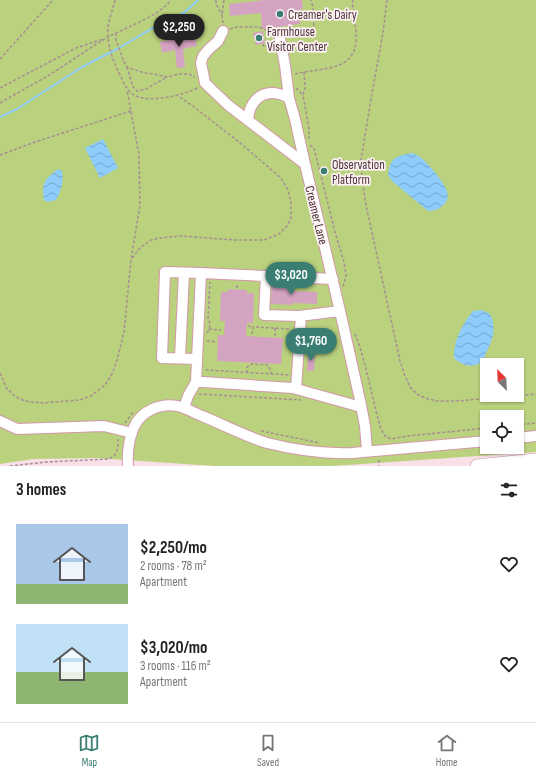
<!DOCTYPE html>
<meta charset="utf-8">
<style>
:root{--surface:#fff;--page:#f6f6f6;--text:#222;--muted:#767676;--line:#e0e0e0;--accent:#3a7e73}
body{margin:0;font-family:"Sofia Sans Condensed",sans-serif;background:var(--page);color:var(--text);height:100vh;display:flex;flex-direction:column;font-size:15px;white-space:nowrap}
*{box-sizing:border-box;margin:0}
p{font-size:13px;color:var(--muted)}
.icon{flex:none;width:22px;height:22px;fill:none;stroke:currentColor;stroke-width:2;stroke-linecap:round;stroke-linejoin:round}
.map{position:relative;height:466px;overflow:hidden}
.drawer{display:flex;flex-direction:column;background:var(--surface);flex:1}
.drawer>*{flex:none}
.needle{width:26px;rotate:336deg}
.fabs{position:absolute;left:480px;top:358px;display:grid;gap:8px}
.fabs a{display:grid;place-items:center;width:44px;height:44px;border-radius:0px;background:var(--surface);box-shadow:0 1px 3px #0004;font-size:20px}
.price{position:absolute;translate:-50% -34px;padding:0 9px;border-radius:14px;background:var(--accent);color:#fff;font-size:13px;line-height:26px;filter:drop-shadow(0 1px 2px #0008)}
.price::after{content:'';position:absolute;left:50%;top:24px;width:12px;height:9px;margin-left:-6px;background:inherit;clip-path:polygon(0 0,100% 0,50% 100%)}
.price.on{background:#222;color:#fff}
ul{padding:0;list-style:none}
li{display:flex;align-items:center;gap:12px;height:100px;padding:0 16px}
li span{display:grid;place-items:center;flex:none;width:112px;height:80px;border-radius:0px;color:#555}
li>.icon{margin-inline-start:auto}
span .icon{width:48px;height:48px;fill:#fffc;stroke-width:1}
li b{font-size:17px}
h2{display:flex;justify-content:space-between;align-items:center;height:48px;padding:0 16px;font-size:17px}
.menu{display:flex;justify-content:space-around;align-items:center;height:56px;border-top:1px solid var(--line);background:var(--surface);font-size:11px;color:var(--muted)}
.menu a{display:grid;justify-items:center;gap:2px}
.menu .on{color:var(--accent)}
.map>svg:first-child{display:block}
.park{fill:#bad17e;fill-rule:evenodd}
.water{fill:url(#water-waves)}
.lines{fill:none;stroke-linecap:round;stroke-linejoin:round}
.stream{stroke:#8dccfb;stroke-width:2}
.building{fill:#d5a3c2}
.minor-casing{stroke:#d299a8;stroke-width:12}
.major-casing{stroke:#d299a8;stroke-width:14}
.path{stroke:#a68e94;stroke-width:1.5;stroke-dasharray:3 2;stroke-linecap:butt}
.minor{stroke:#fff;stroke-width:10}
.major{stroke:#fff;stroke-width:13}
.poi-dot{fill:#3a7e73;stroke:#fdf1f3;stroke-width:1.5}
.labels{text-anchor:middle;stroke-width:3.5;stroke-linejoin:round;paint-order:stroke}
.poi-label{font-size:13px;fill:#4c343a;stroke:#fdf1f3;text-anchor:start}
.street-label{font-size:13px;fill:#4c343a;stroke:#fdf1f3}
</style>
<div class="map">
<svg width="536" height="466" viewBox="0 0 536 466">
<defs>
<pattern id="water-waves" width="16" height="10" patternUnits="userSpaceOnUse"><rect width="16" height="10" fill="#8dccfb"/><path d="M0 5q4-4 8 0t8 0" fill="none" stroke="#75a6cc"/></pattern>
</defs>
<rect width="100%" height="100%" fill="#f8e0e6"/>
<path class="park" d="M0,0h536v452l-203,14h-118l-119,-8 -63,1 -33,5zM487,365h30v30h-30zM487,417h30v30h-30z"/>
<path class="water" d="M103,139l15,29 -18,10 -15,-30z
M412,153c2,1 6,2 8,4 7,5 23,24 26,32 3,6 2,13 -4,17 -4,4 -8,5 -14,5l-36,-30 -4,-6c2,-17 8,-19 24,-22z
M58,169l4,2c2,11 -1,20 -6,29l-8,2 -4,-2c-3,-17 1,-21 14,-31z
M482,310l8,4c1,3 3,6 3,9 2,11 -2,20 -7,30 -1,2 -2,6 -4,8 -9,9 -20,4 -28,-3 -1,-16 8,-34 19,-47z"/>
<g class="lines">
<path class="stream" d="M0,117l17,-8 65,-42 37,-19 32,-19 23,-11 11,-6 13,-12"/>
</g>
<path class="building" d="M264,0h38l1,9 -5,1 2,14 -38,5 -1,-16 -31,3 -1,-12z
M263,31l2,12 -9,2 -3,-12z
M195,35l2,11 -14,3 2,18 -8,1 -2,-18 -13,3 -2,-11z
M272,284l22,2v5l23,1v12l-24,-1v2l-22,-1z
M228,289l19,1v3h7l-1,30h-6l-1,13 37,2 -2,26 -64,-3 1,-26h6l1,-14h-5l1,-29h7z
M308,354h7l-1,17h-7z"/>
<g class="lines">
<g class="minor-casing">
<path id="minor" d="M223,31l-5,10 -9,8 -6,7 -2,7 4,20 23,22 77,59
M280,39l5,26 4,33 6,21 10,45 35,147 20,89 5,26 2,25
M248,119c1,-4 1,-8 3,-12 8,-16 23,-17 38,-9
M266,276l-2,39 35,1 41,-5
M180,358l4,-85
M197,359l-35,-1 3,-86 36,1
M196,382l5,-109 132,6
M296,389l5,-73
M184,408l4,-12 8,-14h7l90,6 68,19
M0,421l17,8 87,-3 28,7
M517,438l19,-2
M128,466c-1,-12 1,-28 6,-39 7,-16 26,-24 43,-21 8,1 17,7 25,10 22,9 43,20 65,27 28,7 56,11 85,10l135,-12"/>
</g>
<g class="major-casing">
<path id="major" d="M477,466l59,-6"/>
</g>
<path class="path" d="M115,0c-2,10 -7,20 -7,30 -1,17 6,33 13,47 2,4 3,8 6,11 1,3 6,7 9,8 15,7 49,-1 63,-9
M216,0v4l6,11
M387,0l-4,33 -11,60 -11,67 1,18 4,27 34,156 5,15 5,11 7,7 8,4 12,3h20l79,-7
M223,23l-1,-7 2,-16
M230,29l6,-2h23l14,6
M116,33v7l8,22 3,5 17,6 10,1 13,3 12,-3h10l6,3
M289,37l17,-1 8,-9 -1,-20 -2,-7
M263,44l1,3 9,-3
M0,59l53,-59
M127,67l6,20 4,4 9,-2 21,-12
M304,72l1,16 -2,7 6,34v10
M295,74c26,-7 64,-1 61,-40 0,-12 -5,-23 -3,-34
M0,88l76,-40 27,-9
M296,88l6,6
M0,103c17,-10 34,-19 51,-29 19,-12 37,-25 57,-37 18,-10 50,-20 63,-37
M310,145l4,3 21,84 9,30 2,14 -3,11
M0,155l35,-13 96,-31
M132,258l8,-10 11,-8 9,-2 21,-2 54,4h29l15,-6 8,-8 4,-8v-15l-3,-13 -7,-12 -42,-36 -45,-35 -17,-12
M237,288v-5
M248,326l5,1
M209,329l12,1
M207,333c3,-3 4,-10 1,-14l2,-37
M252,334l1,-7 38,2
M355,334l4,10 6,21 12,50 4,14 4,7 6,3 17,-3 79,-8
M275,336v-8
M207,341l10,1
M206,369l1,1 82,5
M0,373l7,16 9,8 9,4 17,2 38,-3 11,-4 14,-11 7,-11 5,-14 7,-28 7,-72 9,-55 -1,-50 -12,-65
M247,373v-6l5,-3 16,1 4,9
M199,394l102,6
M125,423l8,-11
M517,425l19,-2
M261,431l59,12
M379,460v6
M10,466l36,-4 63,-3c9,-4 9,-11 9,-20"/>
<use href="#minor" class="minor"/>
<use href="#major" class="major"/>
</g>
<g class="poi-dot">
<circle cx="280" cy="14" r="4"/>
<circle cx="259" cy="38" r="4"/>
<circle cx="324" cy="171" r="4"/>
</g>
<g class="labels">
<g class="poi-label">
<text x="288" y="19">Creamer's Dairy</text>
<text x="267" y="36">Farmhouse<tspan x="267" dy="15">Visitor Center</tspan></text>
<text x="332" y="169">Observation<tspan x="332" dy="15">Platform</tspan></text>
</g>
<g class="street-label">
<text transform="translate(317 215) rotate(76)" y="5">Creamer Lane</text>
</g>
</g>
</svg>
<div class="fabs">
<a><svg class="needle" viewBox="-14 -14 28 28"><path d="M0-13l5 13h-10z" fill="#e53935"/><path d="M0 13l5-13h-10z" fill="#767676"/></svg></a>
<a><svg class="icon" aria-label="locate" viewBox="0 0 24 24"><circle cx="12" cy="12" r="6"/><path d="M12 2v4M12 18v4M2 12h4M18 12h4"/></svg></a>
</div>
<b class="price on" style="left:179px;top:48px">$2,250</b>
<b class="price" style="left:291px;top:296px">$3,020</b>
<b class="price" style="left:311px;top:362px">$1,760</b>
</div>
<section class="drawer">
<h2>3 homes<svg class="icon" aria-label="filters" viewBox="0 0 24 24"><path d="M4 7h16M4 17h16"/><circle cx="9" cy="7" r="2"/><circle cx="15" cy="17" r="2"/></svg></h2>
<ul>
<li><span style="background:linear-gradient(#a9c7e8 75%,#8fb573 0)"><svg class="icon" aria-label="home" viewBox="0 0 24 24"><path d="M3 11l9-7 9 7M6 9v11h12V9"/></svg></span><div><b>$2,250/mo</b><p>2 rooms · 78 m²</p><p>Apartment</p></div><svg class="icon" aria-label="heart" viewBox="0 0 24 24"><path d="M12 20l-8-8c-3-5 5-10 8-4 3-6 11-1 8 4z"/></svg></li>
<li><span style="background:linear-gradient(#bfe0f5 60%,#8fb573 0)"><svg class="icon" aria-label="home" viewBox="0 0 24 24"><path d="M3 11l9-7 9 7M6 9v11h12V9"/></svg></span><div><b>$3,020/mo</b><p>3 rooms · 116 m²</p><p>Apartment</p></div><svg class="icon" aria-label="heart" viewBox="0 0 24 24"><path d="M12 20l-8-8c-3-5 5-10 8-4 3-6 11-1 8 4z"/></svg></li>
</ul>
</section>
<nav class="menu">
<a class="on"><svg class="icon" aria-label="map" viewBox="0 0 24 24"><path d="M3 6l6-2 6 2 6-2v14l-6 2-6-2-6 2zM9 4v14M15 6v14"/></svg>Map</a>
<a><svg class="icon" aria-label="saved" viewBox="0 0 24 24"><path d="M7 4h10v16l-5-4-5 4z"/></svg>Saved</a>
<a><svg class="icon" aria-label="home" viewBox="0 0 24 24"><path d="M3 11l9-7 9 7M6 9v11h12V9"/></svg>Home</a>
</nav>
